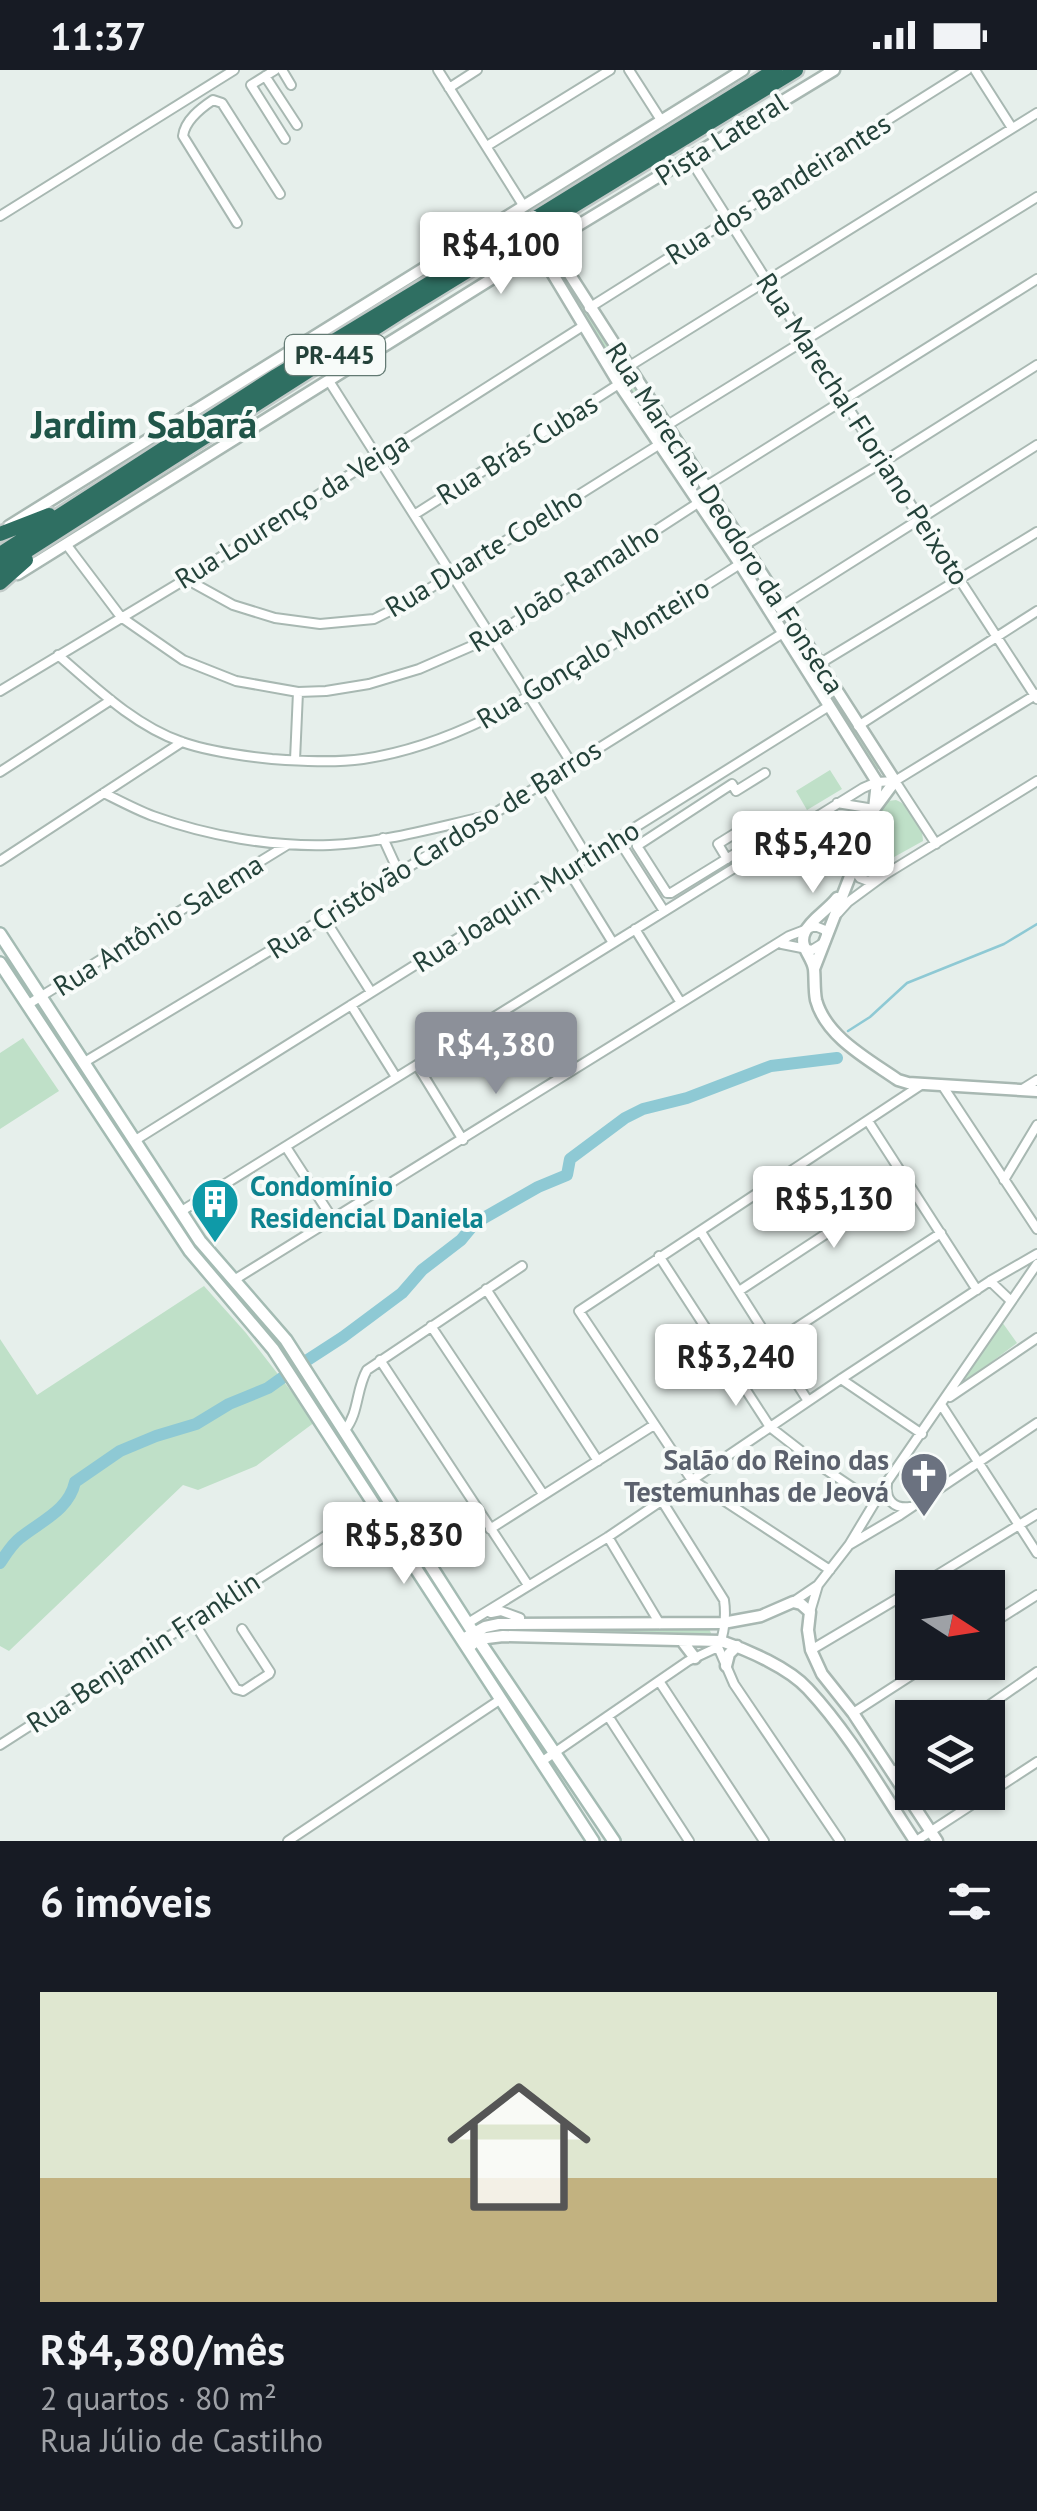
<!DOCTYPE html>
<html lang="pt">
<meta charset="utf-8">
<style>
:root{--surface:#171b24;--page:#242831;--text:#f1f3f6;--muted:#9ea1a6;--accent:#8c9099}
body{margin:0;font-family:"PT Sans",sans-serif;background:var(--page);color:var(--text);height:100vh;display:flex;flex-direction:column;font-size:38px;white-space:nowrap}
*{box-sizing:border-box;margin:0}
p{font-size:32px;color:var(--muted)}
.icon{flex:none;width:55px;height:55px;fill:none;stroke:currentColor;stroke-width:2;stroke-linecap:round;stroke-linejoin:round}
.map{position:relative;height:1771px;overflow:hidden}
.side{display:flex;flex-direction:column;background:var(--surface);flex:1}
.side>*{flex:none}
.needle{width:65px;rotate:102deg}
.tools{position:absolute;left:895px;top:1500px;display:grid;gap:20px}
.tools a{display:grid;place-items:center;width:110px;height:110px;border-radius:0px;background:var(--surface);box-shadow:0 2px 8px #0004;font-size:50px}
.price{position:absolute;translate:-50% -85px;padding:0 22px;border-radius:10px;background:#fff;color:#222;font-size:32px;line-height:65px;filter:drop-shadow(0 2px 5px #0008)}
.price::after{content:'';position:absolute;left:50%;top:60px;width:30px;height:22px;margin-left:-15px;background:inherit;clip-path:polygon(0 0,100% 0,50% 100%)}
.price.selected{background:var(--accent);color:#fff}
ul{padding:0;list-style:none}
li{display:grid;align-content:center;gap:20px;height:530px;padding:0 40px}
li span{display:grid;place-items:center;height:310px;border-radius:0px;color:#555}
li>.icon{margin-inline-start:auto}
span .icon{width:180px;height:180px;fill:#fffc;stroke-width:1}
li b{font-size:42px}
h2{display:flex;justify-content:space-between;align-items:center;height:120px;padding:0 40px;font-size:42px}
.status{display:flex;justify-content:space-between;align-items:center;height:70px;padding:0 50px;background:var(--surface);direction:ltr}
.status svg{height:28px;fill:currentColor}
.map>svg:first-child{display:block}
.green{fill:#bfe0c8}
.lines{fill:none;stroke-linecap:round;stroke-linejoin:round}
.stream{stroke:#8ec9d4;stroke-width:2.5}
.river{stroke:#8ec9d4;stroke-width:12}
.minor-casing{stroke:#a8b8b2;stroke-width:12}
.tertiary-casing{stroke:#a8b8b2;stroke-width:15}
.secondary-casing{stroke:#a4bbb3;stroke-width:16}
.motorway-casing{stroke:#c2cac8;stroke-width:19}
.minor{stroke:#fff;stroke-width:8}
.tertiary{stroke:#fff;stroke-width:10}
.secondary{stroke:#fff;stroke-width:11}
.motorway{stroke:#2f6f62;stroke-width:14}
.tertiary-bridge-casing{stroke:#a8b8b2;stroke-width:15;stroke-linecap:butt}
.tertiary-bridge{stroke:#fff;stroke-width:10}
.labels{text-anchor:middle;stroke-width:8;stroke-linejoin:round;paint-order:stroke}
.shield{fill:#f7fbf9;stroke:#637a73;stroke-width:2.5}
.shield-label{font-size:25px;font-weight:bold;fill:#24423a}
.street-label{font-size:28px;fill:#24423a;stroke:#f7fbf9}
.culture-label{font-size:28px;font-weight:bold;fill:#0d838f;stroke:#f7fbf9;text-anchor:start}
.worship-label{font-size:28px;font-weight:bold;fill:#5b616d;stroke:#f7fbf9;text-anchor:end}
.district-label{font-size:38px;font-weight:bold;fill:#1f5548;stroke:#f7fbf9}
</style>
<div class="status"><b>11:37</b><svg viewBox="0 0 49 12"><path d="M0 12V9h3v3zM5 12V6h3v6zM10 12V3h3v9zM15 12V0h3v12zM26 1h20v11H26zM47 4h2v5h-2z"/></svg></div>
<div class="map">
<svg width="1037" height="1771" viewBox="0 0 1037 1771">
<rect width="100%" height="100%" fill="#e6efeb"/>
<path class="green" d="M546,181l116,178 -2,5 -118,-178z
M670,376l4,1 101,155 -1,4 -2,1 -104,-157z
M781,545l3,1 97,150 -2,3h-4l-96,-149 -1,-4z
M830,700l12,19 -35,21 -11,-19z
M896,730c15,6 27,25 27,41l-47,26 -11,1 -4,-7 21,-55 6,-5z
M23,968l36,53 -59,38v-76z
M204,1216l42,47 69,89 -59,44 -58,24 -15,-5 -174,166 -9,-5v-307l37,56z
M1002,1252l15,21 -59,44z
M510,1557l199,2 2,4 -2,3 -199,-4z"/>
<g class="lines">
<path class="stream" d="M848,961l22,-14 37,-34 97,-39 33,-20"/>
<path class="river" d="M306,1291l37,-24 59,-44 20,-23 39,-30 14,-17 63,-36 29,-12 3,-16 55,-41 18,-9 44,-11 84,-32 66,-8
M0,1493c6,-9 12,-19 20,-25 21,-17 49,-28 55,-56l45,-31 36,-15 40,-12 33,-20 39,-16 14,-10"/>
<g class="minor-casing">
<path id="minor" d="M275,0l-24,15 34,54
M282,0l9,15
M438,0l85,135
M629,0l32,50
M975,0l37,58
M265,6l32,49
M449,18l28,-18
M487,76l123,-76
M690,89l115,182 232,358
M0,146l234,-146
M237,153l-54,-87c2,-16 18,-28 30,-36l9,3 58,91
M589,238l378,-238
M628,297l409,-254
M329,311l243,383
M705,417l332,-208
M414,445l205,-131
M66,474l55,73 62,43 53,21 62,11 28,-1 43,-7 50,-15 71,-31 208,-135
M743,476l140,-84 154,-97
M186,509l47,26 42,13 45,6 54,-5 34,-17 252,-158 6,-18 371,-229
M779,538l258,-163
M58,585c37,32 77,71 124,87 28,10 61,14 90,17 29,2 62,4 91,0 88,-13 162,-59 235,-105 47,-30 94,-60 142,-90
M819,594l218,-132
M0,621l186,-112 397,-253
M858,656l179,-115
M295,690l3,-68
M0,702l111,-72
M895,711l142,-87
M895,711l41,63
M543,714l45,74
M104,723c16,8 33,17 49,23 55,20 119,31 177,29 51,-2 103,-17 153,-28
M837,733l37,6
M383,768l16,35
M618,769l46,72
M754,772l-83,51h-4l-30,-47 95,-62 4,7 29,-18
M727,789l-9,-15 29,-18
M0,791l182,-119
M568,800l45,73
M886,804l151,-93
M838,843l10,-11 38,-28 -18,7 -8,-3 -7,-9
M324,848l47,74
M635,859l46,74
M782,874l30,6 13,-8
M27,935l260,-160
M351,935l45,72
M83,993l316,-190 384,-240
M417,995l46,75
M942,1015l95,144
M1021,1020l16,-10
M868,1051l109,169
M134,1071l695,-435
M286,1077l46,71
M1004,1110l33,-55
M180,1142l683,-424 14,-6 18,-1
M701,1162l107,169
M659,1186l111,171 49,38 55,37
M234,1210l555,-344 26,-10 10,4 2,6
M990,1211l21,20
M486,1219l112,172
M739,1221l169,-111
M431,1256l112,168
M773,1273l168,-110
M380,1290l148,225
M841,1309l81,55
M950,1327l87,-59
M942,1336l95,147
M345,1360c14,-17 11,-41 22,-60l155,-104
M887,1414c-2,16 7,25 23,23
M662,1431l62,99c2,13 1,35 -6,47l16,37 106,157
M490,1459l164,-104
M608,1467l52,87
M849,1475l38,-63 150,-218
M830,1500l-139,-91 -112,-168 342,-226
M916,1518l121,-74
M793,1532l25,-17 31,-40 51,-30 137,-92
M810,1542l8,-27
M491,1543l10,-2 19,7
M193,1551l43,68 7,2 26,-17 1,-2 -28,-43
M468,1553l140,-86 233,-158 149,-98 47,-27
M988,1556l49,-31
M811,1580l101,-60
M659,1611l105,160
M853,1643l79,-51
M608,1646l81,125
M971,1648l66,-46
M0,1675l375,-241
M541,1692l147,-101 30,-14
M892,1703l20,-15
M288,1771l213,-142
M916,1771l121,-79"/>
</g>
<g class="tertiary-casing">
<path id="tertiary" d="M547,169l348,542 -20,27
M536,176l83,138 121,180 137,218 -3,27 -8,26 -52,134
M9,456l734,-456
M18,504l531,-331 285,-173
M837,828c-9,12 -26,21 -32,34 -7,14 7,24 9,37 1,10 0,20 2,31 10,37 52,59 82,80l10,3 129,8
M463,1569l22,-12 14,-3 224,-1 38,-7 32,-14 8,2 9,8 -2,18 3,20 11,24 31,39 84,128
M682,1571l13,17
M468,1578l11,-9 24,-3 218,5c27,9 68,27 87,48 42,45 73,101 107,152
M726,1596l3,-12 8,-8"/>
</g>
<g class="secondary-casing">
<path id="secondary" d="M0,864l200,307 86,99 187,292 141,209
M0,893l190,288 83,98 320,492"/>
</g>
<g class="motorway-casing">
<path id="motorway" d="M537,147l238,-147
M0,464l49,-19
M0,484l276,-178 162,-98
M0,498l402,-257 394,-241
M0,513l26,-23"/>
</g>
<use href="#minor" class="minor"/>
<use href="#tertiary" class="tertiary"/>
<use href="#secondary" class="secondary"/>
<use href="#motorway" class="motorway"/>
<g class="tertiary-bridge-casing">
<path id="tertiary-bridge" d="M534,146l12,22
M524,151l11,23"/>
</g>
<use href="#tertiary-bridge" class="tertiary-bridge"/>
</g>
<defs>
<g id="building-pin" transform="scale(2.5)"><path d="M0 17L-7.5 6A9.5 9.5 0 1 1 7.5 6Z" fill="#0f9aa8" stroke="#f7fbf9"/><path d="M-4-6H4V6H1V3H-1V6H-4ZM-2.5-4.3h1.7v1.8h-1.7ZM.8-4.3h1.7v1.8H.8ZM-2.5-1h1.7V.8h-1.7ZM.8-1h1.7V.8H.8Z" fill="#fff"/></g>
<g id="church-pin" transform="scale(2.5)"><path d="M0 17L-7.5 6A9.5 9.5 0 1 1 7.5 6Z" fill="#6b7280" stroke="#f7fbf9"/><path d="M-1.2-6h2.4v3.5h3.3v2.4h-3.3V6h-2.4V-.1h-3.3v-2.4h3.3Z" fill="#fff"/></g>
</defs>
<g fill-rule="evenodd">
<use href="#building-pin" x="215" y="1132"/>
<use href="#church-pin" x="924" y="1406"/>
</g>
<g class="labels">
<rect class="shield" x="285" y="265" width="100" height="40" rx="8"/>
<g class="shield-label">
<text x="335" y="294">PR-445</text>
</g>
<g class="street-label">
<text transform="translate(721 69) rotate(-32)" y="10">Pista Lateral</text>
<text transform="translate(778 119) rotate(-32)" y="10">Rua dos Bandeirantes</text>
<text transform="translate(863 359) rotate(57)" y="10">Rua Marechal Floriano Peixoto</text>
<text transform="translate(517 379) rotate(-32)" y="10">Rua Brás Cubas</text>
<text transform="translate(292 440) rotate(-32)" y="10">Rua Lourenço da Veiga</text>
<text transform="translate(725 448) rotate(57)" y="10">Rua Marechal Deodoro da Fonseca</text>
<text transform="translate(484 482) rotate(-31)" y="10">Rua Duarte Coelho</text>
<text transform="translate(564 517) rotate(-32)" y="10">Rua João Ramalho</text>
<text transform="translate(593 583) rotate(-31)" y="10">Rua Gonçalo Monteiro</text>
<text transform="translate(434 779) rotate(-32)" y="10">Rua Cristóvão Cardoso de Barros</text>
<text transform="translate(526 826) rotate(-32)" y="10">Rua Joaquin Murtinho</text>
<text transform="translate(158 855) rotate(-32)" y="10">Rua Antônio Salema</text>
<text transform="translate(143 1582) rotate(-33)" y="10">Rua Benjamin Franklin</text>
</g>
<g class="culture-label">
<text x="250" y="1126">Condomínio<tspan x="250" dy="32">Residencial Daniela</tspan></text>
</g>
<g class="worship-label">
<text x="889" y="1400">Salão do Reino das<tspan x="889" dy="32">Testemunhas de Jeová</tspan></text>
</g>
<g class="district-label">
<text x="144" y="368">Jardim Sabará</text>
</g>
</g>
</svg>
<div class="tools">
<a><svg class="needle" viewBox="-14 -14 28 28"><path d="M0-13l5 13h-10z" fill="#e53935"/><path d="M0 13l5-13h-10z" fill="#9ea1a6"/></svg></a>
<a><svg class="icon" aria-label="layers" viewBox="0 0 24 24"><path d="M12 4l9 5-9 5-9-5zM3 14l9 5 9-5"/></svg></a>
</div>
<b class="price" style="left:501px;top:227px">R$4,100</b>
<b class="price" style="left:813px;top:826px">R$5,420</b>
<b class="price selected" style="left:496px;top:1027px">R$4,380</b>
<b class="price" style="left:834px;top:1181px">R$5,130</b>
<b class="price" style="left:736px;top:1339px">R$3,240</b>
<b class="price" style="left:404px;top:1517px">R$5,830</b>
</div>
<section class="side">
<h2>6 imóveis<svg class="icon" aria-label="filters" viewBox="0 0 24 24"><path d="M4 7h16M4 17h16"/><circle cx="9" cy="7" r="2"/><circle cx="15" cy="17" r="2"/></svg></h2>
<ul>
<li><span style="background:linear-gradient(#dfe7d0 60%,#c2b280 0)"><svg class="icon" aria-label="home" viewBox="0 0 24 24"><path d="M3 11l9-7 9 7M6 9v11h12V9"/></svg></span><div><b>R$4,380/mês</b><p>2 quartos · 80 m²</p><p>Rua Júlio de Castilho</p></div></li>
</ul>
</section>
